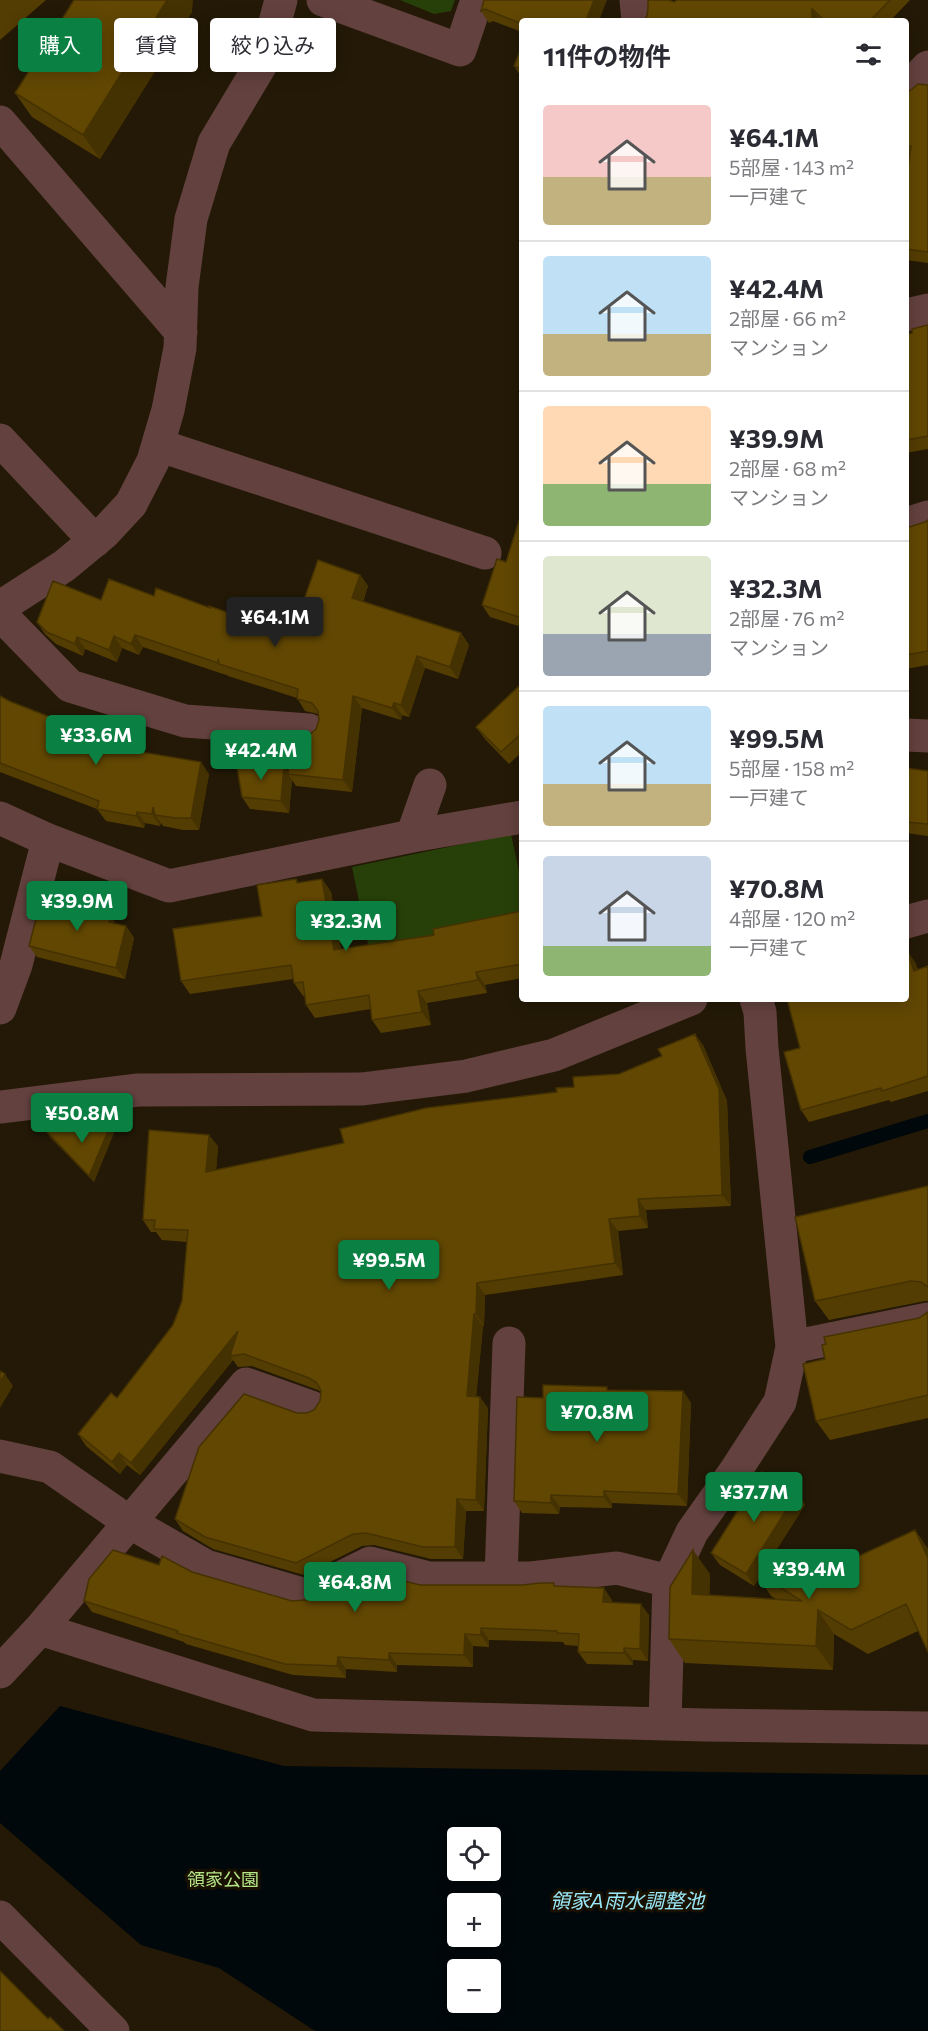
<!DOCTYPE html>
<html lang="ja">
<meta charset="utf-8">
<style>
:root{--surface:#fff;--page:#f7f7f7;--text:#2b2b33;--muted:#7c7c81;--line:#e1e1e2;--accent:#0b8043}
body{margin:0;font-family:Commissioner,"Noto Sans JP",sans-serif;background:var(--page);color:var(--text);height:100vh;display:flex;flex-direction:column;font-size:22px;white-space:nowrap}
*{box-sizing:border-box;margin:0}
p{font-size:20px;color:var(--muted)}
.icon{flex:none;width:33px;height:33px;fill:none;stroke:currentColor;stroke-width:2;stroke-linecap:round;stroke-linejoin:round}
.map{position:relative;flex:1;overflow:hidden}
.panel{position:absolute;left:519px;top:18px;width:390px;height:984px;display:flex;flex-direction:column;background:var(--surface);border-radius:6px;box-shadow:0 3px 15px #0003}
.panel>*{flex:none}
.banner{position:absolute;left:18px;top:18px;width:411px;height:54px;display:flex;gap:12px}
.fabs{position:absolute;left:447px;top:1827px;display:grid;gap:12px}
.fabs a{display:grid;place-items:center;width:54px;height:54px;border-radius:6px;background:var(--surface);box-shadow:0 3px 15px #0003;font-size:30px}
.price{position:absolute;translate:-50% -51px;padding:0 14px;border-radius:6px;background:var(--accent);color:#fff;font-size:20px;line-height:39px;filter:drop-shadow(0 2px 3px #0008)}
.price::after{content:'';position:absolute;left:50%;top:36px;width:18px;height:14px;margin-left:-9px;background:inherit;clip-path:polygon(0 0,100% 0,50% 100%)}
.price.current{background:#222;color:#fff}
ul{padding:0;list-style:none}
li{display:flex;align-items:center;gap:18px;height:150px;padding:0 24px}
li+li{border-top:2px solid var(--line)}
li span{display:grid;place-items:center;flex:none;width:168px;height:120px;border-radius:6px;color:#555}
li>.icon{margin-inline-start:auto}
span .icon{width:72px;height:72px;fill:#fffc;stroke-width:1}
li b{font-size:26px}
h2{display:flex;justify-content:space-between;align-items:center;height:72px;padding:0 24px;font-size:26px}
.tag{padding:0 21px;border-radius:6px;background:var(--surface);box-shadow:0 3px 15px #0003;font-size:21px;line-height:54px}
.tag.current{background:var(--accent);color:#fff}
.map>svg:first-child{display:block}
.green{fill:#274009}
.water{fill:#00080b;fill-rule:evenodd}
.lines{fill:none;stroke-linecap:round;stroke-linejoin:round}
.stream{stroke:#00080b;stroke-width:14}
.minor{stroke:#63413e;stroke-width:33}
.wall{fill:#543d03}
.shaded-wall{fill:#453202}
.building{fill:#624703;stroke:#453202;stroke-width:1.5}
.labels{text-anchor:middle;stroke-width:6;stroke-linejoin:round;paint-order:stroke}
.park-label{font-size:18px;fill:#b5e788;stroke:#1a1000}
.water-label{font-size:20px;font-style:italic;fill:#99e8f9;stroke:#1a1000}
</style>
<div class="map">
<svg width="928" height="2031" viewBox="0 0 928 2031">
<rect width="100%" height="100%" fill="#231906"/>
<path class="green" d="M400,0h55l-4,11 -17,3z
M511,834l11,51v32l-153,32 -17,-82z"/>
<path class="water" d="M60,1706l224,60 644,9v256h-613l-96,-63 -78,-23 -141,-122v-52zM458,1838h32v32h-32zM458,1904h32v32h-32zM458,1970h32v32h-32z"/>
<g class="lines">
<path class="stream" d="M810,1157l118,-36"/>
<path class="minor" d="M323,0l137,50 17,-50
M636,0l2,21
M906,90l22,-23
M0,122l181,210
M906,315l22,-5
M0,440l95,101
M158,445l327,108
M906,524l22,-7
M0,607l64,-41 40,-33 27,-29 22,-43 15,-51 12,-62 2,-61 9,-68 23,-76 52,-87 15,-56
M0,614l70,72 115,35 124,9
M906,735l22,1
M0,818l48,22 121,46 243,-50 110,-19
M412,836l18,-51
M906,922l22,-6
M0,1008l16,-43 32,-125
M0,1107l138,-17 223,-1 105,-13 88,-21 137,-56
M792,1347l136,-28
M0,1456l50,11 79,55 77,44 100,29 64,-32 59,15h102l86,-10 52,13
M501,1578l8,-235
M40,1629l273,86 393,10 222,3
M0,1672l40,-43 206,-245 65,23
M665,1723l4,-142 23,-49 44,-62 44,-68 12,-55 -30,-299 -2,-36 -4,-13
M0,1917l113,114"/>
</g>
<path class="wall" d="M0,0h46l-46,40z
M484,0l38,21v11l-29,-11 -4,2 -8,-12z
M677,0h233l-20,21h-247z
M192,12l-92,147 -68,-42 -17,-24z
M522,46v32l-8,-12z
M928,85v178l-22,-3v-81l3,-23 -3,-1v-61z
M928,325v124l-22,4 2,9h-2v-128l6,-1z
M522,511v116l-32,-10 -8,-12 24,-43z
M928,520v145l-22,4v-141l19,-6z
M360,575l8,11 -5,16 98,31 8,12 -11,34 -33,-11 -16,49 -7,-2 -1,5 -39,-12 -10,84 -56,-6 -4,-6 -3,33 -39,-4 -8,-12 42,-31 4,6 21,-37 7,-6 3,-9 -1,-6 -13,-3 -8,-13 -69,-22 -2,-2v1l-83,-28 -4,8 -17,-7 -5,14 -32,-13 -2,7 -27,-12 -11,-10 -8,-12 64,-22 53,-4 56,12 82,26z
M522,683v69l-13,12 -24,-25 -9,-12z
M0,696l99,49 110,29 -10,56h-16l-20,-4 -2,-3 -1,3 -15,-3 -1,5 -38,-7 -9,-12 -97,-37z
M906,768l22,3v65l-22,-3z
M296,879l3,4 23,-4 9,13 10,57 93,-14 88,-24v67l-37,7 2,8 -60,10 4,22 -50,8 -9,-13 -1,-11 -56,9 -9,-13 -1,-9h-2l-9,-13 -1,-4 -103,15 -9,-13 81,-65z
M75,900l5,7 36,17 10,2 8,12 -9,41 -88,-22 -8,-11z
M915,962l3,8 10,-4v125l-37,11 -2,-2 -80,22 -8,-12 -1,-62z
M703,1045l24,56 4,105 -85,4 2,18 -30,3 5,44 -138,20 -1,31h-1l-7,71 12,11 -4,103h-18l-3,48h-32l-57,-14 -12,1 -58,29 -91,-26 -30,-18 -8,-12 122,-106h10l7,-3 6,-9 1,-9 -3,-2 -66,-24 -14,1 -5,-7 -93,115 -13,-10 -7,9 -34,-28 -8,-12 39,-36 56,-73 9,-24 5,-59 -25,-2 -6,-8h-5l-8,-12 75,-74 -2,24 128,-27 213,-51 62,-18z
M115,1130l-21,52 -44,-45 -4,-6z
M928,1186v115h-3l-96,19 -14,-19z
M928,1312v106l-98,22 -14,-19 9,-62 94,-41z
M609,1390l74,1 8,12 -4,103 -75,-3v5l-52,-1 -1,7 -37,-1 -8,-12 29,-103z
M797,1493l8,12 -43,67 56,3 97,-45 13,19v103l-10,-21 -50,23 -34,-20 -1,36 -148,-7 -16,-24 41,-65 -1,21 67,4 -5,-3 -12,-18 -5,8 -34,-21 -9,-12z
M159,1565l33,7 100,29 128,-16 136,1 56,14v2l37,13 -1,46 -15,-1v5l-46,-1 -9,-12v-6l-13,-1 -2,-3 -74,-2v7l-16,-1v21l-76,-2v7l-51,-3v9l-53,-3 -107,-31 -2,-2 -92,-30 -8,-11z"/>
<path class="shaded-wall" d="M167,0h26l-1,12 -92,147 -17,-24z
M594,0h13l-8,21h-13z
M812,9l8,12h-8z
M360,575l8,11 -8,24 -8,-12z
M461,633l8,12 -11,34 -8,-12z
M135,635l8,12 -4,8 -8,-11z
M114,636l8,12 -5,14 -8,-12z
M77,637l8,12 -2,7 -8,-12z
M417,656l8,12 -16,49 -8,-12z
M353,696l9,12 -10,84 -9,-12z
M394,703l8,12 -1,5 -9,-12z
M91,733l8,12 -12,-2z
M201,762l8,12 -10,56 -8,-12z
M284,766l6,8h-2l4,6 -3,33 -8,-12z
M153,807l2,8 6,8 -1,3 -8,-12z
M137,812l8,11 -1,5 -8,-12z
M322,879l9,13 12,70 -9,-12z
M75,900l8,12 -10,-6z
M110,915l8,12 -9,-5z
M126,926l8,12 -9,41 -9,-11z
M907,950l8,12 7,21 -8,-12z
M476,972l9,13 2,8 -9,-13z
M418,991l9,12 4,22 -9,-13z
M695,1034l8,11 24,56 4,105 -9,-11z
M111,1124l4,6 -21,52 -5,-6z
M209,1135l9,11 -3,38 -9,-12z
M638,1199l8,11 2,18 -8,-12z
M609,1219l9,12 5,44 -8,-12z
M477,1283l8,12 -1,31 -8,-12z
M474,1314l9,12 -8,82 -8,-12z
M238,1331l-8,25 3,4 -93,115 -9,-12z
M5,1374l8,12 -13,22v-26z
M683,1391l8,12 -4,103 -9,-12z
M480,1397l8,11 -4,103 -8,-11z
M119,1453l8,12 -7,9 -8,-12z
M604,1491l8,12v5l-8,-11z
M797,1493l8,12 -45,71 -5,-4 4,6 -5,8 -8,-12z
M551,1495l9,12 -1,7 -8,-11z
M457,1499l9,12 -3,48 -8,-12z
M915,1530l13,19v9z
M693,1550l17,24 -1,45 -17,-25z
M604,1588l8,12v14l-9,-12z
M641,1604l8,11 -1,46 -8,-12z
M818,1610l16,24 -1,36 -17,-24z
M481,1628l8,12v7l-8,-12z
M465,1634l8,12v21l-9,-12z
M624,1648l9,12v5l-9,-12z
M389,1653l8,12v7l-8,-12z
M338,1657l8,12v9l-9,-12z"/>
<path class="building" d="M74,0h93l-84,135 -68,-42z
M484,0h110l-8,21h-64v3l-37,-15 -4,2z
M648,0h21l5,2 3,-2h213l-20,21h-45l-13,-12v12h-169l4,-5 1,-8z
M522,46v24l-8,-4z
M918,84l10,1v167l-22,-3v-70l5,-33 -5,-1v-51z
M928,325v111l-22,4v-106l6,-1v-4z
M522,511v107l-40,-13 15,-46 9,3z
M928,520v131l-22,4v-127l19,-6z
M318,560l42,15 -8,23 109,35 -11,34 -33,-11 -16,49 -7,-2 -2,5 -39,-12 -10,84 -55,-6 4,-38 17,-1 7,-6 3,-9 -1,-9 -6,-8 -15,-4 1,-10 -79,-25 -1,-5v4l-83,-28 -4,9 -17,-8 -5,14 -32,-13 -2,7 -28,-12 -10,-10 16,-41 48,19 8,-21 45,17 2,-8 54,20 -1,-2 83,28z
M522,683v50l-21,19 -25,-25z
M0,696l9,5 82,32 -4,10 114,19 -10,56h-16l-20,-3 -2,-8 -1,7 -15,-2 -1,4 -39,-7 2,-8 -99,-38z
M236,761l48,5 -3,35 -39,-4z
M906,768l22,3v53l-22,-2z
M296,879l1,4 25,-4 12,71 100,-15 -1,-6 89,-18v53l-46,8 2,8 -60,11 4,21 -50,8 -3,-25 -63,10 -3,-23 -9,1 -3,-18 -110,16 -8,-52 89,-13 -5,-31z
M43,892l32,8 -2,6 37,9 -1,7 17,4 -10,42 -87,-22z
M907,950l7,21 14,-5v110l-46,15 -1,-3 -80,22 -17,-58 16,-4 -13,-49h119z
M695,1034l24,55 3,106 -84,4 2,17 -31,3 6,44 -138,20 -1,31h-2l-7,82 13,1 -4,103 -19,-1 -2,48h-32l-57,-14 -13,1 -57,29 -91,-26 -30,-18 24,-72 45,-53 53,19h10l7,-3 6,-9 1,-10 -4,-8 -8,-5 -65,-24 -14,2 8,-25 -107,132 -12,-10 -7,9 -34,-28 33,-41 6,5 56,-73 9,-24 6,-71 -34,-1 1,-9h-12l6,-90 60,5 -3,37 138,-29 -4,-14 86,-21 131,-16 -1,-4 18,-1 -1,-10 46,-3 43,-18 -4,-7z
M111,1124l-22,52 -43,-45z
M928,1186v101l-7,-5 -10,-1 -96,20 -20,-84z
M928,1312v83l-112,26 -13,-57 22,-5 -3,-14 4,-1 -2,-7 95,-19z
M0,1371l5,3 -5,8z
M543,1385l64,2v3l76,1 -5,103 -74,-3v6l-53,-2v8l-37,-2 3,-104 26,1z
M762,1472l35,21 -51,81 -35,-21z
M915,1530l13,28v94l-22,-48 -55,26 -33,-20 -2,36 -147,-7 1,-52 23,-37 -1,44 110,7 -47,-29 63,3z
M113,1550l46,15 3,-9 30,16 100,29 14,-1 58,-29 56,14h103l17,-2h14v3l50,2 -1,14 38,2 -1,45 -16,-1v5l-46,-1 1,-18 -22,-1v-2l-76,-3v7l-16,-1 -1,21 -75,-2v7l-51,-3 -1,9 -52,-2 -108,-31 1,-2 -94,-30 5,-22z
M0,1971l48,48 2,-2 14,14h-64z"/>
<g class="labels">
<g class="park-label">
<text x="223" y="1886">領家公園</text>
</g>
<g class="water-label">
<text x="627" y="1908">領家A雨水調整池</text>
</g>
</g>
</svg>
<div class="fabs">
<a><svg class="icon" aria-label="locate" viewBox="0 0 24 24"><circle cx="12" cy="12" r="6"/><path d="M12 2v4M12 18v4M2 12h4M18 12h4"/></svg></a>
<a>+</a>
<a>−</a>
</div>
<b class="price current" style="left:275px;top:648px">¥64.1M</b>
<b class="price" style="left:96px;top:766px">¥33.6M</b>
<b class="price" style="left:261px;top:781px">¥42.4M</b>
<b class="price" style="left:77px;top:932px">¥39.9M</b>
<b class="price" style="left:346px;top:952px">¥32.3M</b>
<b class="price" style="left:82px;top:1144px">¥50.8M</b>
<b class="price" style="left:389px;top:1291px">¥99.5M</b>
<b class="price" style="left:597px;top:1443px">¥70.8M</b>
<b class="price" style="left:754px;top:1523px">¥37.7M</b>
<b class="price" style="left:809px;top:1600px">¥39.4M</b>
<b class="price" style="left:355px;top:1613px">¥64.8M</b>
<div class="banner">
<a class="tag current">購入</a>
<a class="tag">賃貸</a>
<a class="tag">絞り込み</a>
</div>
<section class="panel">
<h2>11件の物件<svg class="icon" aria-label="filters" viewBox="0 0 24 24"><path d="M4 7h16M4 17h16"/><circle cx="9" cy="7" r="2"/><circle cx="15" cy="17" r="2"/></svg></h2>
<ul>
<li><span style="background:linear-gradient(#f6c9c9 60%,#c2b280 0)"><svg class="icon" aria-label="home" viewBox="0 0 24 24"><path d="M3 11l9-7 9 7M6 9v11h12V9"/></svg></span><div><b>¥64.1M</b><p>5部屋 · 143 m²</p><p>一戸建て</p></div></li>
<li><span style="background:linear-gradient(#bfe0f5 65%,#c2b280 0)"><svg class="icon" aria-label="home" viewBox="0 0 24 24"><path d="M3 11l9-7 9 7M6 9v11h12V9"/></svg></span><div><b>¥42.4M</b><p>2部屋 · 66 m²</p><p>マンション</p></div></li>
<li><span style="background:linear-gradient(#ffd9b3 65%,#8fb573 0)"><svg class="icon" aria-label="home" viewBox="0 0 24 24"><path d="M3 11l9-7 9 7M6 9v11h12V9"/></svg></span><div><b>¥39.9M</b><p>2部屋 · 68 m²</p><p>マンション</p></div></li>
<li><span style="background:linear-gradient(#dfe7d0 65%,#9aa5b1 0)"><svg class="icon" aria-label="home" viewBox="0 0 24 24"><path d="M3 11l9-7 9 7M6 9v11h12V9"/></svg></span><div><b>¥32.3M</b><p>2部屋 · 76 m²</p><p>マンション</p></div></li>
<li><span style="background:linear-gradient(#bfe0f5 65%,#c2b280 0)"><svg class="icon" aria-label="home" viewBox="0 0 24 24"><path d="M3 11l9-7 9 7M6 9v11h12V9"/></svg></span><div><b>¥99.5M</b><p>5部屋 · 158 m²</p><p>一戸建て</p></div></li>
<li><span style="background:linear-gradient(#c9d6e8 75%,#8fb573 0)"><svg class="icon" aria-label="home" viewBox="0 0 24 24"><path d="M3 11l9-7 9 7M6 9v11h12V9"/></svg></span><div><b>¥70.8M</b><p>4部屋 · 120 m²</p><p>一戸建て</p></div></li>
</ul>
</section>
</div>
